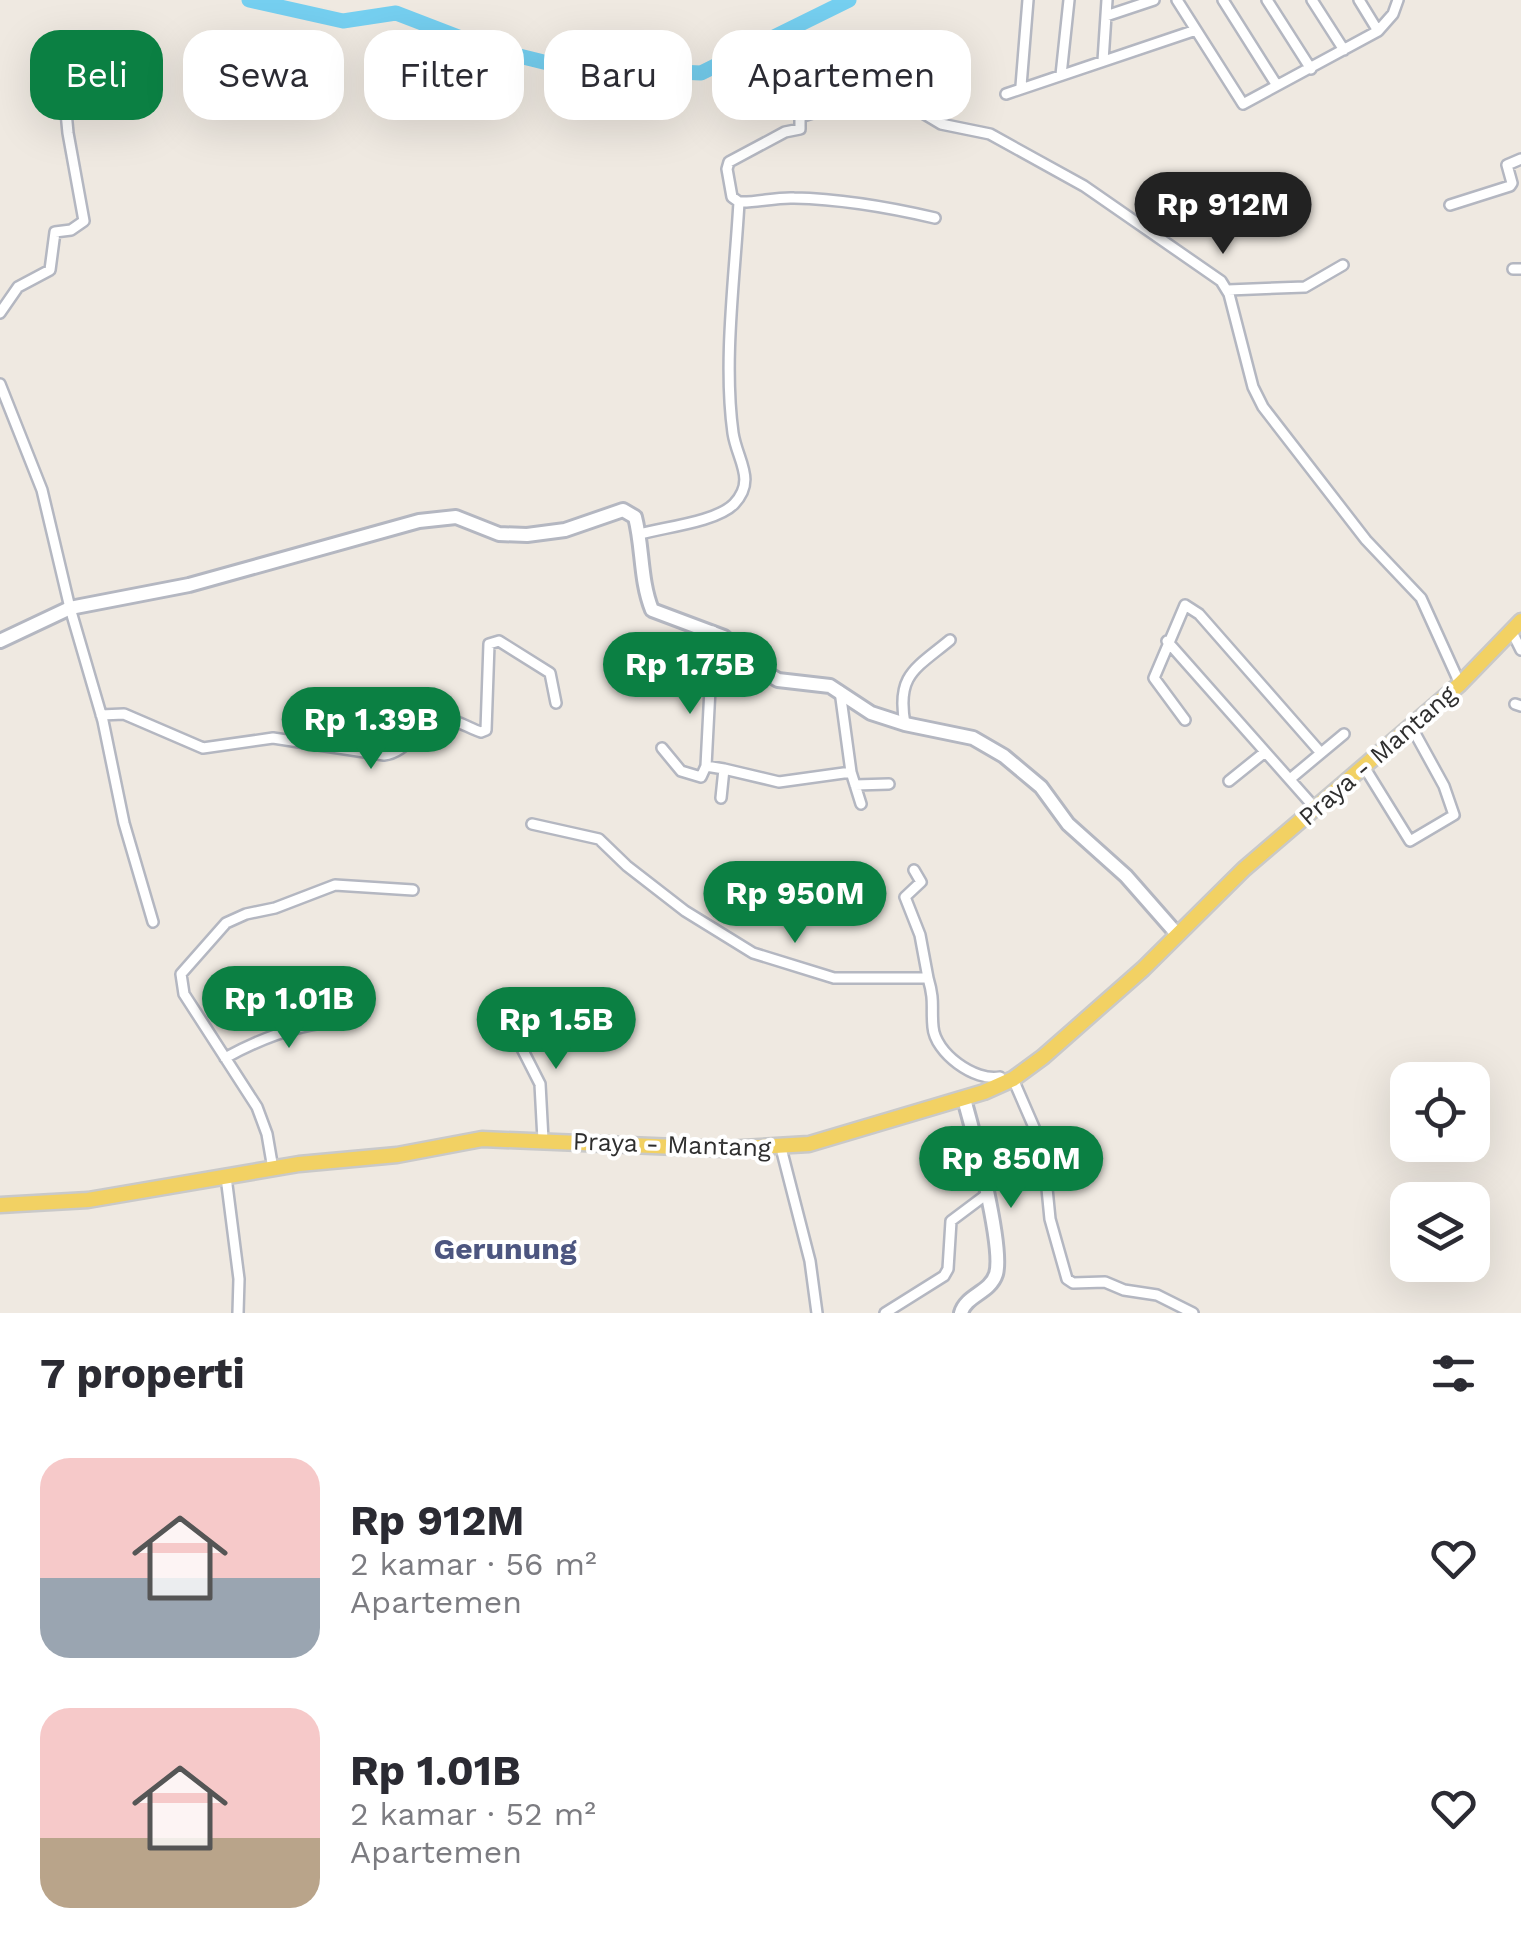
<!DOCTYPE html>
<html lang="id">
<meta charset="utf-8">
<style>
:root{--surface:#fff;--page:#f2f2f3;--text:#2b2b33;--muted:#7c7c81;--accent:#0b8043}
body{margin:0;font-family:"Work Sans",sans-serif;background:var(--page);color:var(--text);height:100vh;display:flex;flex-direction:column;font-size:38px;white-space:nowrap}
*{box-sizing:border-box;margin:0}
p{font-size:32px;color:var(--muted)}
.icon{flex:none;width:55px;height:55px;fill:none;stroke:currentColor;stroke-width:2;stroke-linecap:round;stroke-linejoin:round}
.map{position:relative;height:1313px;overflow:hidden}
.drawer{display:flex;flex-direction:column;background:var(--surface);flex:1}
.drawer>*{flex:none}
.top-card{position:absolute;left:30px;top:30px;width:1000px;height:90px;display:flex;gap:20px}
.controls{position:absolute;left:1390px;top:1062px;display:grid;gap:20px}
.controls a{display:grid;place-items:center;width:100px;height:100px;border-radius:20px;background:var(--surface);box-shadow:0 10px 40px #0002;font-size:50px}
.price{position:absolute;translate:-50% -85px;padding:0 22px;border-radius:35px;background:var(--accent);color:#fff;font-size:32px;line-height:65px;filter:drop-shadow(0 2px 5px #0008)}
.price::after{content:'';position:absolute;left:50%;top:60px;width:30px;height:22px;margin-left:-15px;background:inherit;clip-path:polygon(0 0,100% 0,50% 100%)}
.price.on{background:#222;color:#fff}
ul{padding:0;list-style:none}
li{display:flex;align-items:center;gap:30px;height:250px;padding:0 40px}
li span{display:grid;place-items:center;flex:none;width:280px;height:200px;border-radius:30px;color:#555}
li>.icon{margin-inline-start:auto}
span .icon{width:120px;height:120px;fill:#fffc;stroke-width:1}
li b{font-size:42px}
h2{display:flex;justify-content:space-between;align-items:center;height:120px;padding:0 40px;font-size:42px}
.chip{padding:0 35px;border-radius:30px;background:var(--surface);box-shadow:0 10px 40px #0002;font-size:35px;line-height:90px}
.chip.on{background:var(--accent);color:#fff}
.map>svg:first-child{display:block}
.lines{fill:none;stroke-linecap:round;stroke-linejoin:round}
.river{stroke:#75cff0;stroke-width:15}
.street-casing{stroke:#b4b7c1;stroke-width:14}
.secondary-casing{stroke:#b4b7c1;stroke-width:18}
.primary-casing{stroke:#c9c9c9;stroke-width:19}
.street{stroke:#fff;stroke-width:9}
.secondary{stroke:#fff;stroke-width:12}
.primary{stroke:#f2d163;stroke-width:14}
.labels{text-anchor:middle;stroke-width:8;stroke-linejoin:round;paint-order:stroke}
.street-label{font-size:25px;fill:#2e2e2e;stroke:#fff}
.quarter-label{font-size:30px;font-weight:bold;fill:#4d5680;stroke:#fff}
</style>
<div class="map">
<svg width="1521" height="1313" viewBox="0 0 1521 1313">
<rect width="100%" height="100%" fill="#efe9e1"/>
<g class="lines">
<path class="river" d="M249,0l94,21 53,-8 91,35 77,19 137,6 148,-73"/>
<g class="street-casing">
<path id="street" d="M1177,0l66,104 135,-73 15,-17 5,-14
M1223,0l53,84
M1267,0l44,69
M1312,0l32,50
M1359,0l19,31
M1106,16l48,-16
M1103,61l4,-61
M1061,75l8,-75
M1021,86l7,-86
M1006,94l190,-64
M739,202c18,1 36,-5 55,-4 48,1 94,9 141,20
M1450,205l60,-19 2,-3 -5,-18 14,-6
M1513,269h8
M1228,290l77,-3 38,-22
M0,313l18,-26 32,-17 5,-38 16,-2 13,-9 -16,-88 -4,-42
M0,384l42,106 28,118 33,113 21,102 29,99
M640,534c25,-7 76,-12 94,-30 23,-24 3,-44 -1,-71 -10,-72 2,-158 6,-231l-7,-5 -5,-28 2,-7 56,-30 15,-3v-12l31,-10 53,-6 37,11 20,12 49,10 94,52 137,95 8,13 24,93 10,20 103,133 55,58 39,86
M713,631l-7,135 18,3 -3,29
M1512,632l9,18
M1167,641l148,167
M840,691l11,81 10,32
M1515,704l6,2
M101,715l23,-1 79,34 70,-10 111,17c27,-3 35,-38 65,-35 10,1 22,9 32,12l5,-2 3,-86 10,-3 51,32 6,30
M1185,720l-31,-42 31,-73 14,9 122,139
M905,724c-9,-49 10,-55 45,-84
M662,748l19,23 20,6 5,-11
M1363,765l47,76 44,-26 -10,-29 -33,-60
M724,769l55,13 72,-10
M1290,779l54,-45
M1229,781l36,-29
M855,785l34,-1
M532,824l67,15 28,27 58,45 68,42 81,25h94c7,24 3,28 5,49 2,26 42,55 67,50l5,6
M914,870l7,12 -16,15 15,38 8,43
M507,1019l33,65 3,56
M225,1058c38,-21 78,-36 121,-37
M1013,1079l30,69 7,71 17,60 6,4 32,-1 19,8 33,5 36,18
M781,1148l29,113 7,52
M273,1169l-6,-35 -10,-27 -73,-113 -3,-20 45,-51 20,-9 29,-6 60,-23 78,5
M226,1177l13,102 -1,34
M885,1313l59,-37 4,-7 3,-48 36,-27"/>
</g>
<g class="secondary-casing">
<path id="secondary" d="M0,641l70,-33 119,-23 230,-64 37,-4 43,17 28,1 38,-5 58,-20 12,7c8,31 5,63 17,93l72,27 39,34 15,9 52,6 41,27 34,11 68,14 31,18 37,31 27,37 58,52 50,57
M961,1313c5,-18 29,-20 35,-39 8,-27 -23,-143 -32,-175"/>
</g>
<g class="primary-casing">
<path id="primary" d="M0,1205l88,-5 211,-36 98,-9 85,-16 243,10 84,-5 175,-52 29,-13 30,-22 100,-88 101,-100 216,-185 61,-63"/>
</g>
<use href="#street" class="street"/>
<use href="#secondary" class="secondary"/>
<use href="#primary" class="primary"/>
</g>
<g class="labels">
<g class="street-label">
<text transform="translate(1377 755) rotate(-41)" y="9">Praya - Mantang</text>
<text transform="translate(672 1144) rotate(2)" y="9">Praya - Mantang</text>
</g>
<g class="quarter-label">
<text x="505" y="1259">Gerunung</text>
</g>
</g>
</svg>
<div class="controls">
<a><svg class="icon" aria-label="locate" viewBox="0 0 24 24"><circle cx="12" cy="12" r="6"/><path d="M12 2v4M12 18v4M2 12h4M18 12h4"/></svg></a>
<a><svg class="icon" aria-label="layers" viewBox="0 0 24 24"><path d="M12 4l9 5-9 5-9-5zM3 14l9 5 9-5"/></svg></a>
</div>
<b class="price on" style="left:1223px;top:257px">Rp 912M</b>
<b class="price" style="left:690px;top:717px">Rp 1.75B</b>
<b class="price" style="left:371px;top:772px">Rp 1.39B</b>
<b class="price" style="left:795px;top:946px">Rp 950M</b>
<b class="price" style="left:289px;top:1051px">Rp 1.01B</b>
<b class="price" style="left:556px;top:1072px">Rp 1.5B</b>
<b class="price" style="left:1011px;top:1211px">Rp 850M</b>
<div class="top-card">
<a class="chip on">Beli</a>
<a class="chip">Sewa</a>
<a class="chip">Filter</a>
<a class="chip">Baru</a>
<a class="chip">Apartemen</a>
</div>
</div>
<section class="drawer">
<h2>7 properti<svg class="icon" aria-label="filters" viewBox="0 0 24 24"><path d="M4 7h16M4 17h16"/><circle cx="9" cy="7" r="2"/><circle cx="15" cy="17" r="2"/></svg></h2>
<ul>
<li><span style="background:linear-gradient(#f6c9c9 60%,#9aa5b1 0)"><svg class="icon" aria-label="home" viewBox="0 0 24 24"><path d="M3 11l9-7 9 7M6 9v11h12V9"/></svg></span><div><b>Rp 912M</b><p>2 kamar · 56 m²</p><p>Apartemen</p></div><svg class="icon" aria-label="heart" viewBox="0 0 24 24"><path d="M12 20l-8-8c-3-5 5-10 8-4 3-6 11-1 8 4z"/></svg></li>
<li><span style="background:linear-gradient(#f6c9c9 65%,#b9a48a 0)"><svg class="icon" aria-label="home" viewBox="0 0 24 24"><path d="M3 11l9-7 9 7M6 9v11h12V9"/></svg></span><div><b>Rp 1.01B</b><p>2 kamar · 52 m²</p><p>Apartemen</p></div><svg class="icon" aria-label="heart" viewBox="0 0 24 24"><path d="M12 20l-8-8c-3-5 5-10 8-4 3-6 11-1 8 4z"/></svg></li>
</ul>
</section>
